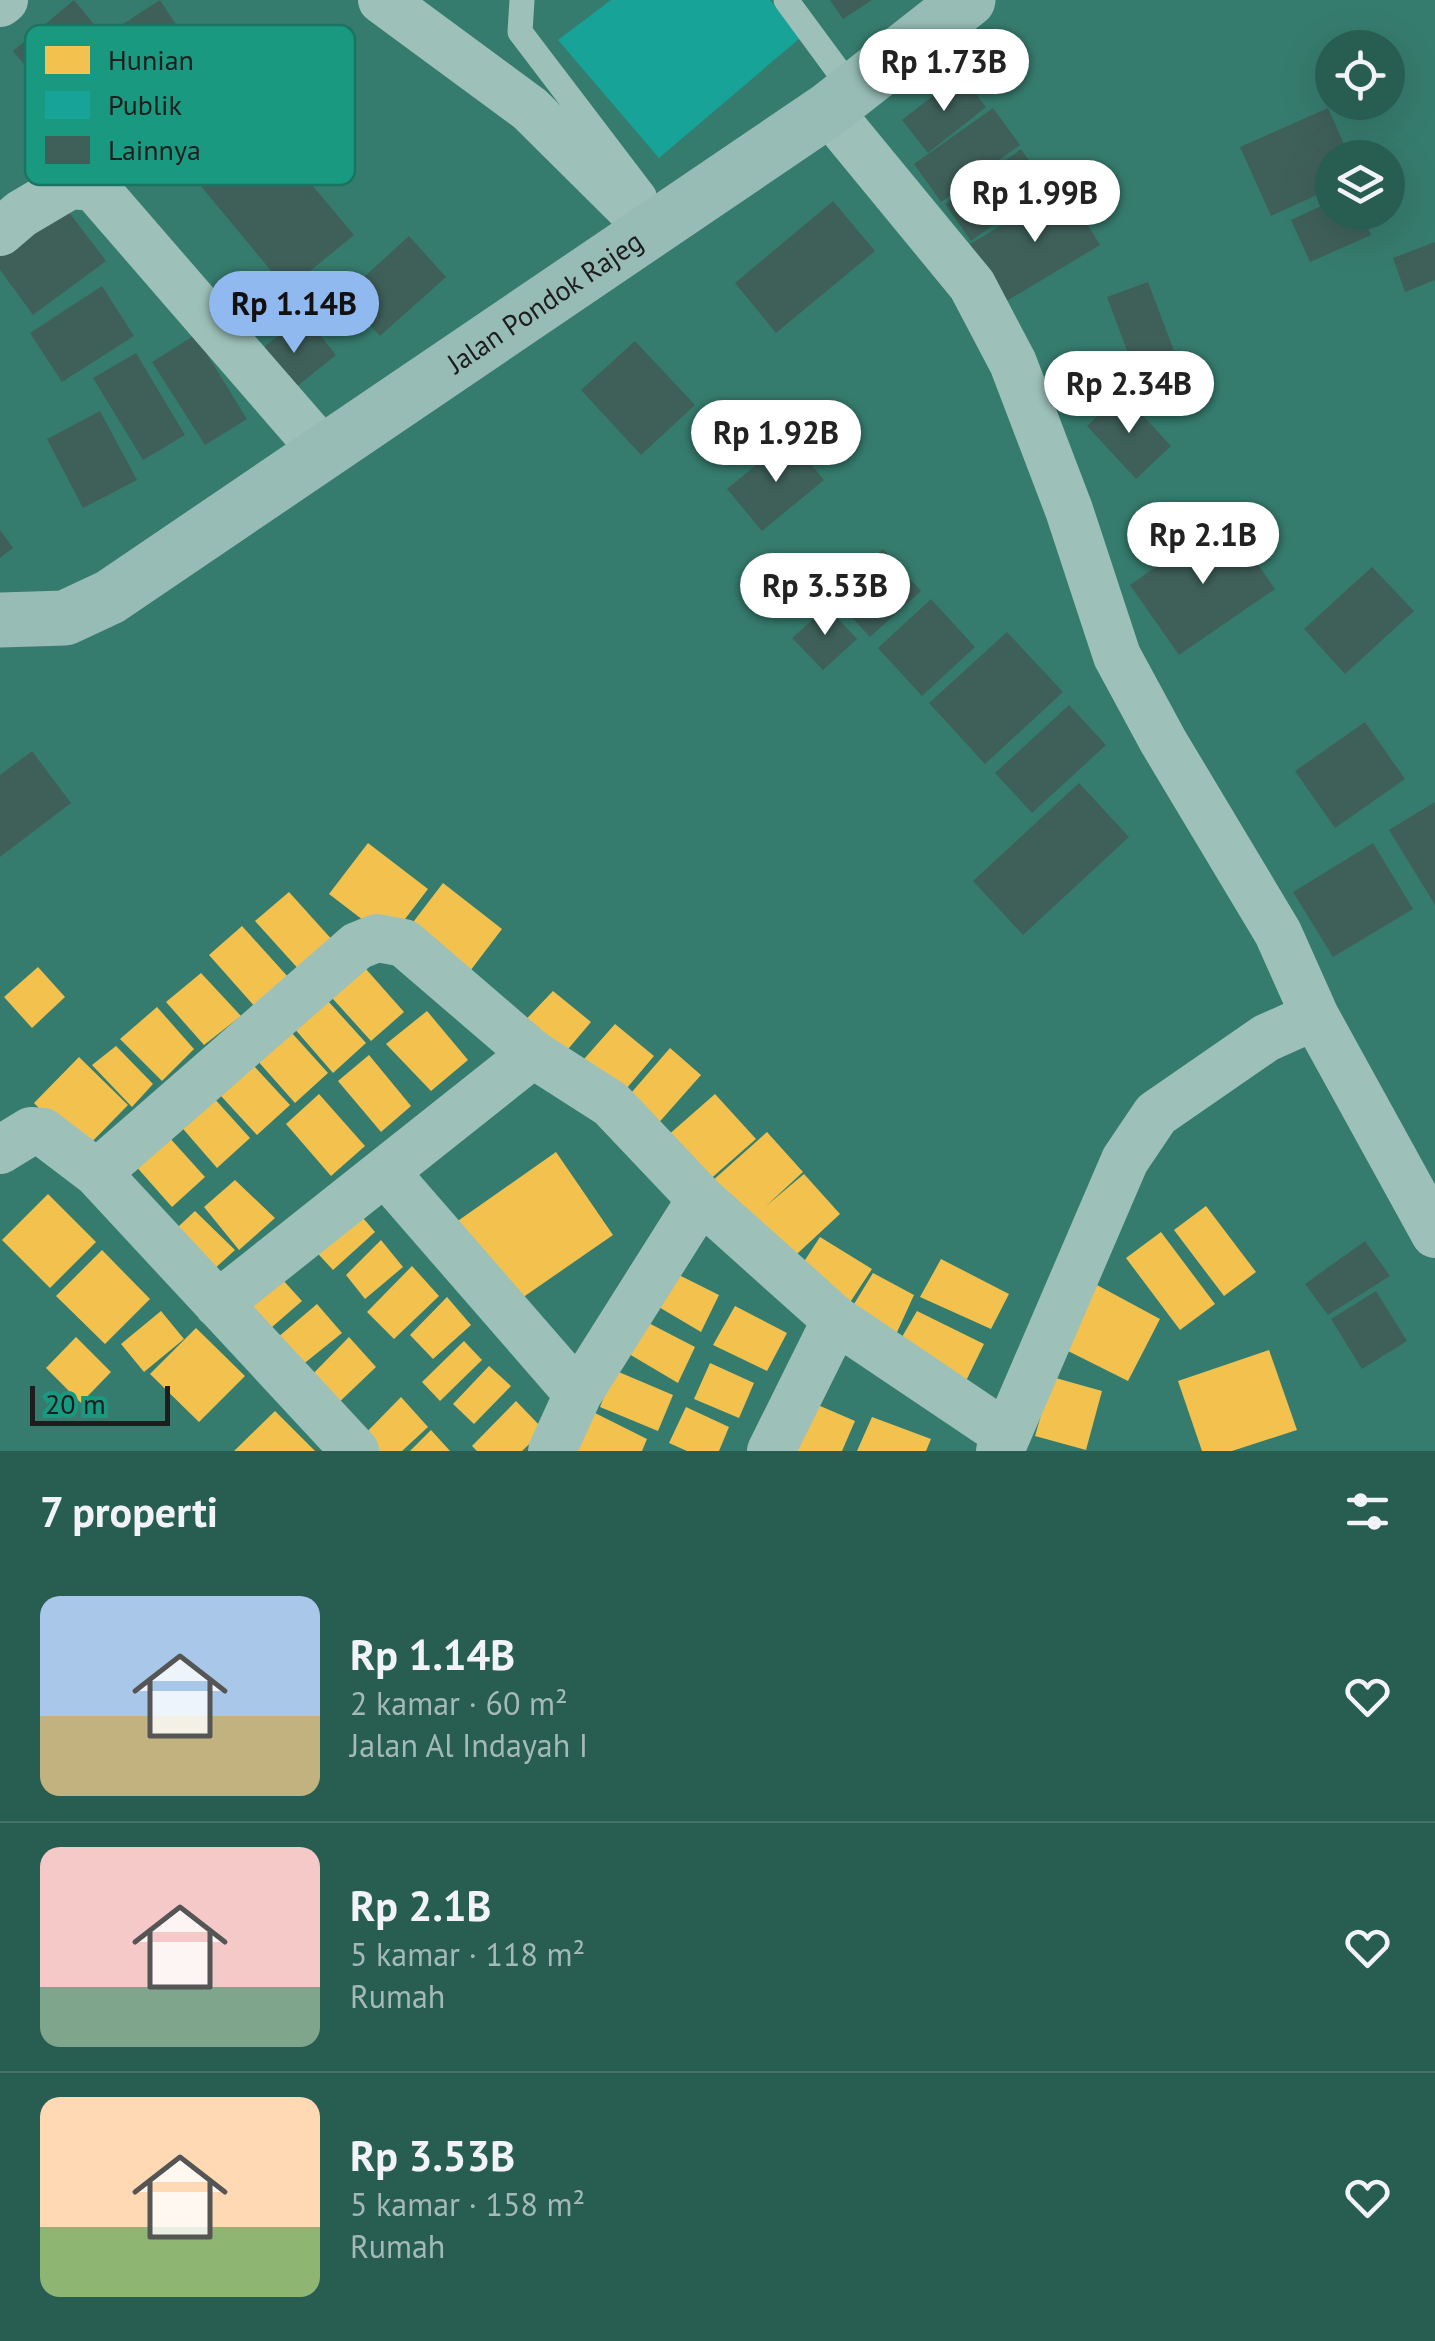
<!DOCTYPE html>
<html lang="id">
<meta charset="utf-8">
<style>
:root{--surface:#285d52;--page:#34665c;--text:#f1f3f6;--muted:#a5bab8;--line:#447269;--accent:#90b9f0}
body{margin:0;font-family:"PT Sans",sans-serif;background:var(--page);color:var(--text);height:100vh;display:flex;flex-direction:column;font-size:38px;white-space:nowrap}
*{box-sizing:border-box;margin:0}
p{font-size:32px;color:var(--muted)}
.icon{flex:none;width:55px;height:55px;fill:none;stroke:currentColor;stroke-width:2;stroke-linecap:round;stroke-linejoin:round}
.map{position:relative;height:1451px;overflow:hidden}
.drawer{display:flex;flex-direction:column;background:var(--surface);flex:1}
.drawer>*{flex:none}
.fabs{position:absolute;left:1315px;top:30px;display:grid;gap:20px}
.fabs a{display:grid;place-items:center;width:90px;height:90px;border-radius:50%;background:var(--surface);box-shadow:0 10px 40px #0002;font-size:50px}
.scale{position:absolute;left:30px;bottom:25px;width:140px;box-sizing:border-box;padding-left:10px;border:5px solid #1d1d1d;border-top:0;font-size:28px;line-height:35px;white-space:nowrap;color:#1d1d1d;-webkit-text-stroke:8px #199980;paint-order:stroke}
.price{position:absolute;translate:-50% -85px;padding:0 22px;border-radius:35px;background:#fff;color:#222;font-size:32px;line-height:65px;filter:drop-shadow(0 2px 5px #0008)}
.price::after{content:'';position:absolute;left:50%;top:60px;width:30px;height:22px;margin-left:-15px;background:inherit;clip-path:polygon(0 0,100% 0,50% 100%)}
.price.on{background:var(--accent);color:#111}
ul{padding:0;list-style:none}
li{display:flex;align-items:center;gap:30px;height:250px;padding:0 40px}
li+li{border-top:2px solid var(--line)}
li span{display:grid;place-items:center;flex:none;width:280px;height:200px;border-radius:20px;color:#555}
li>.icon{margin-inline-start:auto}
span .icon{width:120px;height:120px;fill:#fffc;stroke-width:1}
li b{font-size:42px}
h2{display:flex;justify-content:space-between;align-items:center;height:120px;padding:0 40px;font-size:42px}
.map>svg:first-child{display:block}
.homes{fill:#f2c14e}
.public{fill:#17a398}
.building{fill:#3f6059}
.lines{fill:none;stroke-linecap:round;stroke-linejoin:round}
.lane{stroke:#9dc1b9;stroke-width:25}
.street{stroke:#9dc1b9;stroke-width:48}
.secondary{stroke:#96bcb5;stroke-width:55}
.labels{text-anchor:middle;stroke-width:10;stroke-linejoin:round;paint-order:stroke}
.street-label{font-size:28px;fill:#1d1d1d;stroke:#199980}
.key{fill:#199980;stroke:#1a7462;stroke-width:2.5}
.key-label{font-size:28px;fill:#1d1d1d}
</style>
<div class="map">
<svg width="1435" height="1451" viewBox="0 0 1435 1451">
<rect width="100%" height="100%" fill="#367c6e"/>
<path class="homes" d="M368,843l60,46 -39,51 -60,-46z
M443,883l59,46 -38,50 -60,-45z
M289,892l46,51 -33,30 -47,-52z
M242,926l47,52 -33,30 -47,-53z
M358,960l46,52 -33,29 -47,-52z
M38,967l27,30 -33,31 -28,-31z
M201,973l40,43 -37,29 -38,-43z
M319,991l47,52 -33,30 -46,-53z
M553,991l38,31 -33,39 -44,-29z
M157,1007l37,42 -32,32 -42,-42z
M427,1011l41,49 -37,31 -45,-47z
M282,1022l46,51 -33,30 -46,-52z
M615,1024l39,32 -33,39 -44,-28z
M116,1046l37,38 -21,23 -40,-42z
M670,1048l31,27 -46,52 -30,-27z
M243,1054l47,51 -33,30 -47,-51z
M369,1055l42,51 -30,26 -43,-51z
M79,1057l49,48 -46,47 -48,-49z
M204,1087l46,51 -33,30 -46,-53z
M319,1094l46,52 -34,30 -45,-52z
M715,1094l41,45 -57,50 -41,-45z
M159,1126l46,51 -33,30 -46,-52z
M767,1132l36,40 -37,34 38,-32 36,40 -56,52 -73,-84z
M556,1152l57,83 -104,72 -57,-82z
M235,1180l40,38 -36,32 -35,-43z
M48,1194l48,48 -46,46 -48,-48z
M352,1205l23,27 -42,38 -24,-26z
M1206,1206l50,66 -32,24 -50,-66z
M195,1211l40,39 -35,32 -35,-43z
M1161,1232l54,72 -35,26 -54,-72z
M820,1237l52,32 -27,41 -51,-33z
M381,1240l22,27 -38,32 -19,-24z
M102,1250l48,49 -45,45 -49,-48z
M941,1259l68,35 -18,35 -71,-32z
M412,1266l27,30 -45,43 -27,-27z
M661,1266l58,29 -18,37 -54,-32z
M873,1273l41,22 -26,57 -45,-30z
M282,1279l20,22 -38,33 -19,-22z
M1097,1285l63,34 -32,62 -64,-32z
M447,1297l24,28 -38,34 -23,-24z
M317,1304l25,29 -41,33 -24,-28z
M735,1306l52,27 -20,38 -54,-26z
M161,1311l23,28 -40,33 -23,-28z
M917,1311l67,33 -18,37 -71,-32z
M637,1317l58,30 -17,36 -54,-32z
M196,1328l49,48 -46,46 -49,-48z
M76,1337l35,35 -30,31 -35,-35z
M349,1337l27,30 -44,42 -28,-26z
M464,1341l18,19 -42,41 -18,-19z
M1269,1350l28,80 -65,21h-30l-24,-70z
M710,1363l44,20 -15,35 -45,-19z
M489,1366l22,20 -37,38 -21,-20z
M614,1370l59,25 -15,36 -58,-24z
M1052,1377l50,14 -16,59 -51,-14z
M401,1397l27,30 -26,24h-38l-8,-8z
M804,1399l51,22 -13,30h-50z
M516,1401l28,29 -22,21h-45l-5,-5z
M686,1407l43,20 -10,24h-32l-18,-8z
M275,1411l40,40h-81z
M593,1412l54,27 -5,12h-65z
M872,1417l59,22 -5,12h-69z
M431,1430l19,21h-40z"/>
<path class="public" d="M611,0h159l30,38 -141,120 -101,-118z"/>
<path class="building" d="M74,0l90,109 -62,50 -89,-108z
M160,0l41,63 -37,24 -41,-63z
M830,0h42l-29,19z
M961,74l25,33 -58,46 -26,-33z
M222,78l132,157 -67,55 -131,-158z
M993,108l27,37 -79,57 -27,-38z
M1328,108l22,50h-18v30l-61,28 -31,-69z
M1021,149l26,37 -76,55 -26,-37z
M1065,188l35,57 -95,57 -35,-58z
M833,201l42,50 -99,82 -41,-50z
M1332,201v11h29l10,23 -61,27 -19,-42z
M65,207l41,54 -73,54 -33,-45v-15z
M409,236l37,41 -66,59 -37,-40z
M1435,242v38l-30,12 -12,-34z
M1148,282l31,82 -41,16 -31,-83z
M102,286l32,50 -72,46 -32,-49z
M304,315l32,40 -51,41 -32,-40z
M195,335l52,84 -42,26 -53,-83z
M635,341l60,64 -54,50 -60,-65z
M136,353l49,82 -42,25 -50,-82z
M1122,393l49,53 -35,33 -49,-53z
M100,411l37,69 -54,28 -36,-69z
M789,438l35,42 -62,51 -35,-42z
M1226,518l49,71 -96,66 -49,-70z
M0,530l13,18 -13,10z
M883,549l38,42 -51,46 -38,-41z
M1372,567l42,44 -69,63 -41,-45z
M931,599l44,48 -53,49 -44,-48z
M827,607l30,32 -34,31 -31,-32z
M1007,632l56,60 -78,72 -56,-61z
M1069,705l37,40 -74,68 -37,-40z
M1365,722l40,57 -70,49 -40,-57z
M32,751l39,52 -71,54v-82z
M1079,783l50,54 -106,98 -50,-54z
M1435,802v103l-46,-75z
M1373,843l40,66 -80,48 -40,-65z
M1365,1241l25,35 -62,39 -23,-31z
M1376,1291l31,50 -45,28 -31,-50z"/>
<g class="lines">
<path class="lane" d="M522,0l-2,32 124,163
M786,0l67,91"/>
<path class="street" d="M382,0l148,109 121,120
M0,3l4,-3
M828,110l144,175 41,78 56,147 48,146 46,85 115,192 37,83 120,218
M0,232l21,-18 49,-29 24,2 228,263
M0,1150l31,-19 12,1 54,41 258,278
M385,1172l193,222
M97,1173l260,-227 20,-8 27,5 129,111 78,50 90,95 -123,195 -26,57
M701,1199l135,121 171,115
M218,1304l315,-250
M771,1451l65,-131
M1000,1451l125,-291 31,-46 110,-76 49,-22"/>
<path class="secondary" id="s1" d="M0,620l65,-2 45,-21 718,-487 140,-110"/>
</g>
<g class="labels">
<g class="street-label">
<text dy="10" stroke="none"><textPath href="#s1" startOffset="640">Jalan Pondok Rajeg</textPath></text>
</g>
</g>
<rect x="25" y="25" width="330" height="160" rx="15" class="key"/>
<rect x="45" y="46" width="45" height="28" fill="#f2c14e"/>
<rect x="45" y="91" width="45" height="28" fill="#17a398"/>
<rect x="45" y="136" width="45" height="28" fill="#3f6059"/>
<g class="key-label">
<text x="108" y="70">Hunian</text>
<text x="108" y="115">Publik</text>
<text x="108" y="160">Lainnya</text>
</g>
</svg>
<div class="fabs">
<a><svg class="icon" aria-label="locate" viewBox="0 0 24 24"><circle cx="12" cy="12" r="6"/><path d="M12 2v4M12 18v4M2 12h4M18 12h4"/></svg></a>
<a><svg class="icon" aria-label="layers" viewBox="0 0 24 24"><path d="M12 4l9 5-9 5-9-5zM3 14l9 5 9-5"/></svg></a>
</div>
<div class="scale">20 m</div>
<b class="price" style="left:944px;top:114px">Rp 1.73B</b>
<b class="price" style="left:1035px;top:245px">Rp 1.99B</b>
<b class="price on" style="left:294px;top:356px">Rp 1.14B</b>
<b class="price" style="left:1129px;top:436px">Rp 2.34B</b>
<b class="price" style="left:776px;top:485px">Rp 1.92B</b>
<b class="price" style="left:1203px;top:587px">Rp 2.1B</b>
<b class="price" style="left:825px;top:638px">Rp 3.53B</b>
</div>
<section class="drawer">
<h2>7 properti<svg class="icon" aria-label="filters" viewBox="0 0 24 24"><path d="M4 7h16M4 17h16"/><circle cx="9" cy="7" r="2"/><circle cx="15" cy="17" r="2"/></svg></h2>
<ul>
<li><span style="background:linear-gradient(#a9c7e8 60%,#c2b280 0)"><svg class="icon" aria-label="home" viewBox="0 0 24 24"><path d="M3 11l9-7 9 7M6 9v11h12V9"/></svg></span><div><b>Rp 1.14B</b><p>2 kamar · 60 m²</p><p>Jalan Al Indayah I</p></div><svg class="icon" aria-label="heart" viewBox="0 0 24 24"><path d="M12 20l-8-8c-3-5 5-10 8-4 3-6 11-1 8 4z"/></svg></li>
<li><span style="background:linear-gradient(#f6c9c9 70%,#7fa58c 0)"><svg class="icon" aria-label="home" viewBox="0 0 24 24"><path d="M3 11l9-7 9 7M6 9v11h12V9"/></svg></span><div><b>Rp 2.1B</b><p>5 kamar · 118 m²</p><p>Rumah</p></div><svg class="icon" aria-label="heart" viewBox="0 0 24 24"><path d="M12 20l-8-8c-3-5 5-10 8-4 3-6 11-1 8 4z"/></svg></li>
<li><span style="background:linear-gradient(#ffd9b3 65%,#8fb573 0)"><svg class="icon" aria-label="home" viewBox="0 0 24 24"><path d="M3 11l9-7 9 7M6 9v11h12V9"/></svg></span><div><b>Rp 3.53B</b><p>5 kamar · 158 m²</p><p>Rumah</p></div><svg class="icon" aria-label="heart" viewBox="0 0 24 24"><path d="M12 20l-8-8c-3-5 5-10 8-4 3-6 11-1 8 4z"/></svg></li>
</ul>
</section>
